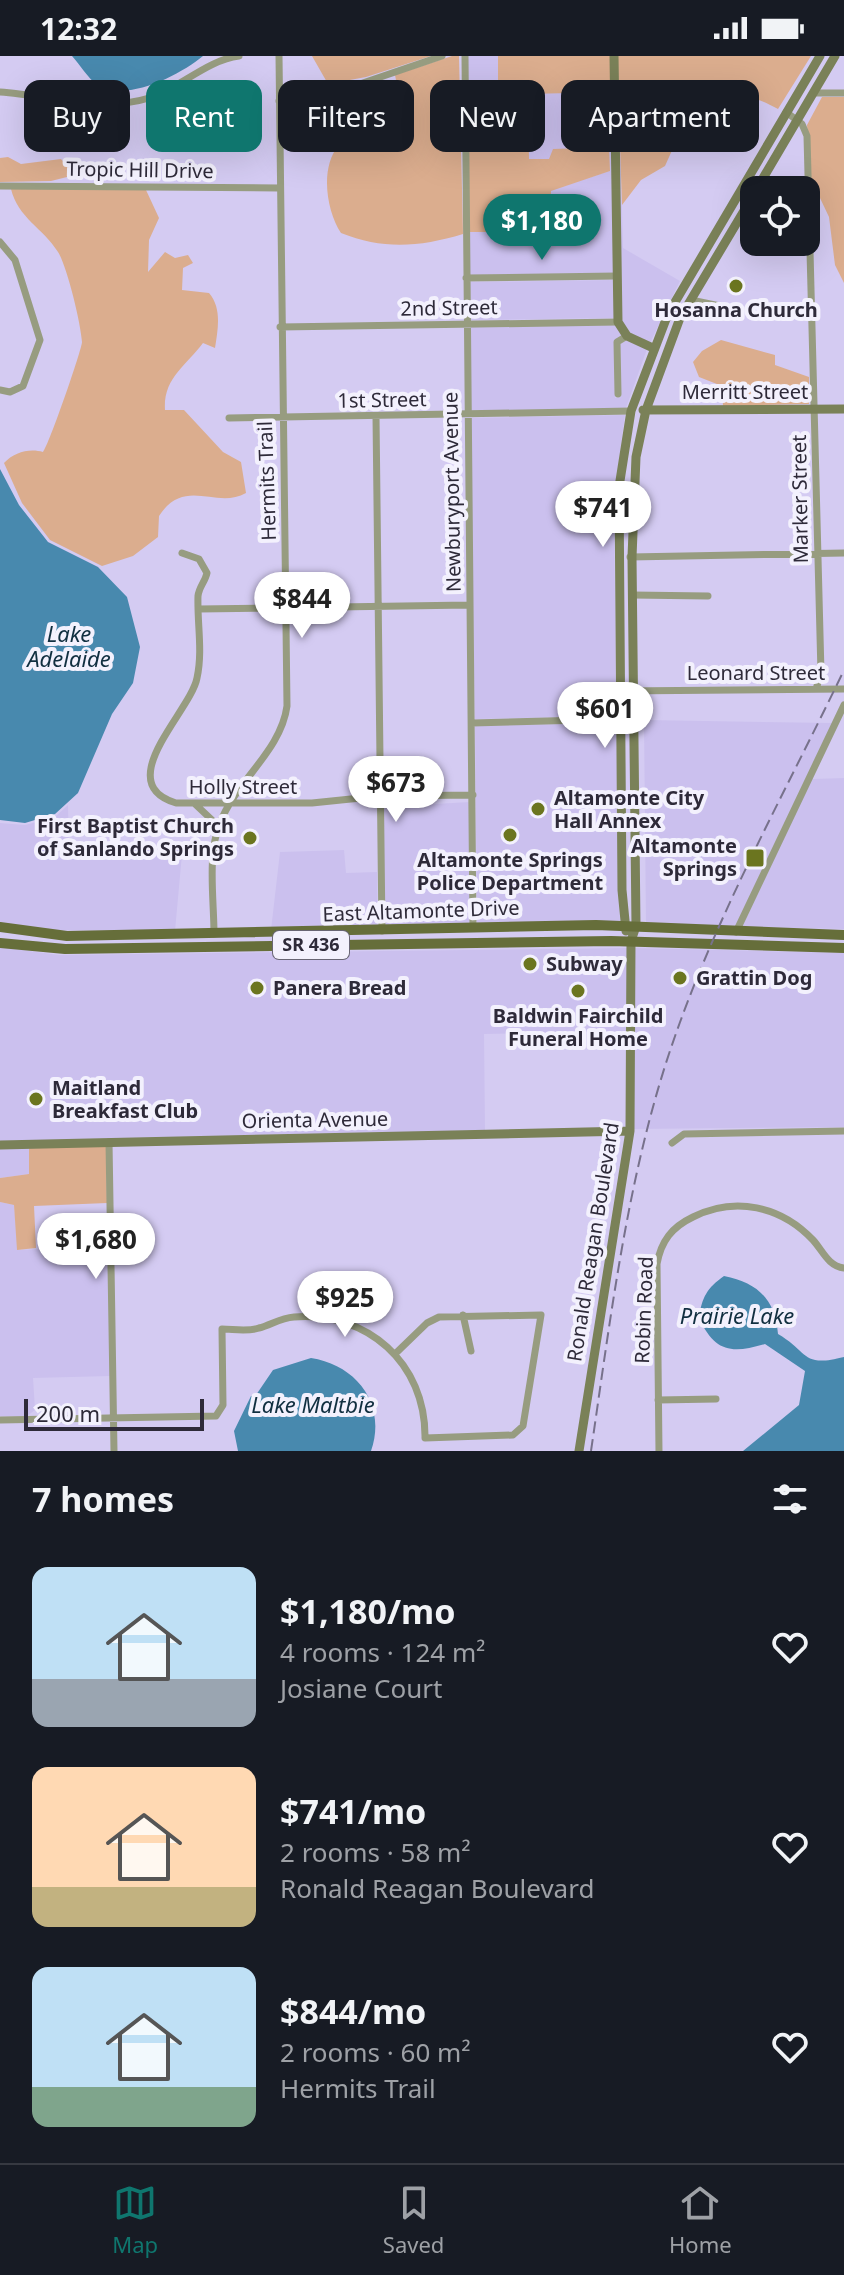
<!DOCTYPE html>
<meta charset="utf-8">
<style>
:root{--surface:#171b24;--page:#242831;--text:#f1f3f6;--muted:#9ea1a6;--line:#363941;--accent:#0f766e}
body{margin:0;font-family:"Noto Sans",sans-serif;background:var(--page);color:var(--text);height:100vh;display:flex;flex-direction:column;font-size:30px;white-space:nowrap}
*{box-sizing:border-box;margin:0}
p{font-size:26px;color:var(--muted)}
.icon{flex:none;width:44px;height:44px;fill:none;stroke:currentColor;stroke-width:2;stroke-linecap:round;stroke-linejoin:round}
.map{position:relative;height:1395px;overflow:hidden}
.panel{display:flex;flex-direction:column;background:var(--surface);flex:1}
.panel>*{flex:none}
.banner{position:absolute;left:24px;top:24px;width:796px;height:72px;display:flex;gap:16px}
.controls{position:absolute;left:740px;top:120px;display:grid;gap:16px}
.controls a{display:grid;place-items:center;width:80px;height:80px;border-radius:16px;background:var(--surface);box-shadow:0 8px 32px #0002;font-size:40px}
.scale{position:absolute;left:24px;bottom:20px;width:180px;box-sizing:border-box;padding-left:8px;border:4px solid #2e2a39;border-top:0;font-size:22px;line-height:28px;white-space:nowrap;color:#2e2a39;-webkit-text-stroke:6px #f3f1fd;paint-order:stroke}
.price{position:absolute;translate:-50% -68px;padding:0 18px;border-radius:28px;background:#fff;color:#222;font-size:26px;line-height:52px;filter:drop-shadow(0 2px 4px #0008)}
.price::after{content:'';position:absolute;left:50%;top:48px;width:24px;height:18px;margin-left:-12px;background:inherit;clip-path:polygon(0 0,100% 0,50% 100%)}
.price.selected{background:var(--accent);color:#fff}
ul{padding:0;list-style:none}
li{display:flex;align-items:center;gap:24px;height:200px;padding:0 32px}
li span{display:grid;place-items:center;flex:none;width:224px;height:160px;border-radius:16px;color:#555}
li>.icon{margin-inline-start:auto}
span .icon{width:96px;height:96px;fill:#fffc;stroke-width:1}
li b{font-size:34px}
h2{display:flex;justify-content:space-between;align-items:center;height:96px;padding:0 32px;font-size:34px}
.chip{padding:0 28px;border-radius:16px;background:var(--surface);box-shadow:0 8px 32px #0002;font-size:28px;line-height:72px}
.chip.selected{background:var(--accent);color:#fff}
.status{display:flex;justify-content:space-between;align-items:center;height:56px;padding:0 40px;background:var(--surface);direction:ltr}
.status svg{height:22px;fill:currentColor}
.tabs{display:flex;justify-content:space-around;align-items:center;height:112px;border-top:2px solid var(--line);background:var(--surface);font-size:22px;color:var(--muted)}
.tabs a{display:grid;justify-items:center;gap:4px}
.tabs .selected{color:var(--accent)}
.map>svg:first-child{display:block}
.built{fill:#cbc0ee}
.green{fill:#dbad8e}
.water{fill:#4889ae}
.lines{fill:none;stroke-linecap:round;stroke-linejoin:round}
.street{stroke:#979c80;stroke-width:7}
.secondary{stroke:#7a8158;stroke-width:9}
.primary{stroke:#666e3a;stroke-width:10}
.rail{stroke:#77718b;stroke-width:2;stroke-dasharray:12 6;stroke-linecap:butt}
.poi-dot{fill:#6b751f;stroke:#f3f1fd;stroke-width:3}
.labels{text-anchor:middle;stroke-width:8;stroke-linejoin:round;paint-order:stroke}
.shield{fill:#f3f1fd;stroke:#696674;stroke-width:2}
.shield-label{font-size:18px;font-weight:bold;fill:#2e2a39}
.street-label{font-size:20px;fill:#2e2a39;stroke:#f3f1fd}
.poi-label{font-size:20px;font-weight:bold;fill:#2e2a39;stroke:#f3f1fd;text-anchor:start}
.water-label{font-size:22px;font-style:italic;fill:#112f40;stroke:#f3f1fd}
</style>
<div class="status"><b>12:32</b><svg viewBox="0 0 49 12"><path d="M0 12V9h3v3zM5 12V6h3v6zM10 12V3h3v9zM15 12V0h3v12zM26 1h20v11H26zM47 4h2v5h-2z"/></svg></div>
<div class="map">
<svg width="844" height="1395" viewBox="0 0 844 1395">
<rect width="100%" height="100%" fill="#d4cbf2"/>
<path class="built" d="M468,0h30v36l-30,-1z
M612,36l2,181 -144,2 -1,-43 82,-42 59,-19 -2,-24 -58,13 -21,-1 -1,-66z
M619,38l4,154 57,33 -30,62 -20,-10 -9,-12z
M614,224l1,38 -145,2v-38z
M616,269l6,10 -8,7 1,56 6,-1 -1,-53 7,-4 20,9 -21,59 -157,3 1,-84z
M625,359l-11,81 2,220 -141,3 -6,-301z
M644,664l188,3 -97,204 -89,-2z
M616,667l4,201 -143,3 -2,-201z
M844,722v151l-102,-2 70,-148z
M470,746l1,125 -87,2 -1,-122z
M68,749l1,51 113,-2 -7,77 -119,-1 -56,-7v-100l25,2 30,-8z
M344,794l2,23 31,-1 1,57 -107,1 9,-78z
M0,891l59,8 569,-7 -1,83 -143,3 1,97 -485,10z
M634,892l210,5v174l-211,2z
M0,1092h29v26l-29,4z
M0,1146l14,3 4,45 90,-4 2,130 -77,2 2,32 -8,6h-27z"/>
<path class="green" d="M312,0h119l-65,21 -38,7z
M452,0h7l4,178c-43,13 -80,16 -122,-1 -14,-21 -22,-65 -2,-88 15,-17 45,-17 62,-39l-6,-31z
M498,0h113l1,36 -84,2 1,65h20l4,-10 56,-2 1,24 -59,20 -1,41h-81l-1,-141 30,1z
M617,0h194l-33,53c-17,-9 -27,-14 -47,-9l-20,30 -24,-1 -9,8 -13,29 -24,14 -19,25z
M822,41h22v186l-9,-18 -6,-48 -18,-38 -4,-54z
M8,101l13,7 40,-5 14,16 -24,6 -51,1v-24z
M113,132l33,2 13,28 -10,22 -1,32 17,-20 10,6 13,-3 5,8 -10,5 -1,22 27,3c13,15 9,36 6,55l-12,-5c-17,23 -40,35 -38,67h19l39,42 18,10 5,31c-30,17 -61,-17 -87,23l-1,21 -25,19 -31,10 -52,-26 -28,-37 -18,-40c10,-11 26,-15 39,-11 6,-7 39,-103 39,-110 -1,-18 -15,-76 -24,-90 -15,-24 -40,-34 -47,-63z
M721,284l54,15v10l34,12v27l-86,2 -1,-20 -23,-9 -6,-15 9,-11z
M106,1090l1,57 -73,3 2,42 -19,2 -3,-45 -14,-3v-24l29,-4v-26z"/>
<path class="water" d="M72,0h131c-23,19 -77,47 -106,29 -9,-7 -17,-20 -25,-29z
M0,413l19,36 29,37 50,25 29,30 13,50 -7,36 -21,31 -34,79 -23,21 -30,9 -25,-3z
M724,1220c34,7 51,23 54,58 31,18 23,34 66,23v94h-101l56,-46 6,-34 -40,-27c-34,10 -50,8 -66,-26 3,-21 8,-30 25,-42z
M311,1302c46,7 76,47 60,93h-133l-4,-20 17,-35 5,-1 17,-25z"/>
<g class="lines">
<path class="street" d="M465,0l8,871
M0,36c49,3 101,21 149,6 31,-10 58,-38 90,-42
M815,37h29
M279,45l40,-3 123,-42
M786,56l16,12 5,12 14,537 -5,16
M0,130l279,2
M0,186l15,18 25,80 -17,46 -13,6 -10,-2
M466,222l151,-2
M691,244l48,10
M280,271l338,-5
M618,338l-1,-52 10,-6
M376,360l6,515
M229,362l402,-7
M182,497l17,6 8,14c-2,9 -8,14 -9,23 -1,27 5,55 -1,82 -6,33 -87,105 -21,125h136l68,-7 93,-1
M630,501l214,-4
M632,539l76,1
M199,553l270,-4
M620,635l224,-2
M472,667l150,-4
M195,748l17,16 3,12
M736,876l108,-227
M214,878c0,-34 -7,-80 6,-111 16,-42 61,-72 67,-117l-8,-650
M109,1086l5,309
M672,1087l12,-9 160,-3
M463,1259l8,36
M658,1344l58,-1
M0,1364l216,-4 7,-11 -1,-76c11,0 26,3 37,-1 12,-3 21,-10 35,-11 73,-6 132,46 131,121l88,-3 10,-9 18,-111 -102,2 -12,6 -31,30
M659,1395l-2,-187c4,-23 15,-37 36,-47 42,-21 88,-11 120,23 10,11 15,26 31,28"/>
<path class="secondary" d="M614,0l4,266 9,14 26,12
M756,134l79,-134
M643,354l201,-1
M626,875l-4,-41 -3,-403 12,-76 37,-97 152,-258
M0,1089l630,-14
M579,1395l51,-320 1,-190 5,-15 -4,-369 4,-100 10,-47 34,-92 74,-124"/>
<path class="primary" d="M0,871l67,9 529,-11 248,10
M0,887l65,6 546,-8 233,7"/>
<path class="rail" d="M591,1395c19,-129 35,-263 75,-388 44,-137 116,-264 178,-393"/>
</g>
<g class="poi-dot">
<circle cx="736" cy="230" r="8"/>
<circle cx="538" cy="753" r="8"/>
<circle cx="510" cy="779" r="8"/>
<circle cx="250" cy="782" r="8"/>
<rect x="745" y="792" width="20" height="20" rx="4"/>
<circle cx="530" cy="908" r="8"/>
<circle cx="680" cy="922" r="8"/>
<circle cx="257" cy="932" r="8"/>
<circle cx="578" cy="935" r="8"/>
<circle cx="36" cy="1043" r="8"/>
</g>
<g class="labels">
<rect class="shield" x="273" y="875" width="76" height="28" rx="6"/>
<g class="shield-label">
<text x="311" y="895">SR 436</text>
</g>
<g class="street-label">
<text transform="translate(140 114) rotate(1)" y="7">Tropic Hill Drive</text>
<text transform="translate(449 252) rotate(-1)" y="7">2nd Street</text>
<text x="745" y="343">Merritt Street</text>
<text transform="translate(382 344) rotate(-1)" y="7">1st Street</text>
<text transform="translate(267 425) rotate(-92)" y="7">Hermits Trail</text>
<text transform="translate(452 436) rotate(-91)" y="7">Newburyport Avenue</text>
<text transform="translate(800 443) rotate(-91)" y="7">Marker Street</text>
<text x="756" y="624">Leonard Street</text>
<text x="243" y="738">Holly Street</text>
<text transform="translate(421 855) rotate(-2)" y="7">East Altamonte Drive</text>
<text transform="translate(315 1064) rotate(-1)" y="7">Orienta Avenue</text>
<text transform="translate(593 1186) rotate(-81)" y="7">Ronald Reagan Boulevard</text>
<text transform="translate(644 1254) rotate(-88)" y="7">Robin Road</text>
</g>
<g class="poi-label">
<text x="736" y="261" text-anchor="middle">Hosanna Church</text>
<text x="554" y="749">Altamonte City<tspan x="554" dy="23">Hall Annex</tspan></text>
<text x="234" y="777" text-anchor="end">First Baptist Church<tspan x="234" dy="23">of Sanlando Springs</tspan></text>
<text x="737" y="797" text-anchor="end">Altamonte<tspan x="737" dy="23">Springs</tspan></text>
<text x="510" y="811" text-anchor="middle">Altamonte Springs<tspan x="510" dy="23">Police Department</tspan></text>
<text x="546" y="915">Subway</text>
<text x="696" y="929">Grattin Dog</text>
<text x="273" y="939">Panera Bread</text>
<text x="578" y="967" text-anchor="middle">Baldwin Fairchild<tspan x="578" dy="23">Funeral Home</tspan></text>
<text x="52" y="1039">Maitland<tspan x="52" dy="23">Breakfast Club</tspan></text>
</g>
<g class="water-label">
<text x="69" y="586">Lake<tspan x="69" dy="25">Adelaide</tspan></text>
<text x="737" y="1268">Prairie Lake</text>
<text x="313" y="1357">Lake Maltbie</text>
</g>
</g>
</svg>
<div class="controls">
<a><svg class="icon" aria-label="locate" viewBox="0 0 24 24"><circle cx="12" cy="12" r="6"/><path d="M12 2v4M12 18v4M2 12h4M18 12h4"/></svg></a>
</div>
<div class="scale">200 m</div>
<b class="price selected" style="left:542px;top:206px">$1,180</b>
<b class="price" style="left:603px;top:493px">$741</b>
<b class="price" style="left:302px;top:584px">$844</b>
<b class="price" style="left:605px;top:694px">$601</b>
<b class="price" style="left:396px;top:768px">$673</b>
<b class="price" style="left:96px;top:1225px">$1,680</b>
<b class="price" style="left:345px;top:1283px">$925</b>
<div class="banner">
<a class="chip">Buy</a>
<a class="chip selected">Rent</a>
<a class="chip">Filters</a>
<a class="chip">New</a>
<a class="chip">Apartment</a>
</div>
</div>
<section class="panel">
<h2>7 homes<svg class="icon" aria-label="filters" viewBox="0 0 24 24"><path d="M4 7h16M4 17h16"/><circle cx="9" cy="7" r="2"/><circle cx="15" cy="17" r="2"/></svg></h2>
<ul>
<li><span style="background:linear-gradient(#bfe0f5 70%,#9aa5b1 0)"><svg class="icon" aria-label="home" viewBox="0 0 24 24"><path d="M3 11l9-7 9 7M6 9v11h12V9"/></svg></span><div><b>$1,180/mo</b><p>4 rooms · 124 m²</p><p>Josiane Court</p></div><svg class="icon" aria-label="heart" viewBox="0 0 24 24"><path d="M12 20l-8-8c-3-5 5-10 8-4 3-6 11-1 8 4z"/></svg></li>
<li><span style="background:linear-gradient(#ffd9b3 75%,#c2b280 0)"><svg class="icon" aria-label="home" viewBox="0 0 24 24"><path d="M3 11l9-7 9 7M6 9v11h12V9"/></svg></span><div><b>$741/mo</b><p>2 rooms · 58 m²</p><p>Ronald Reagan Boulevard</p></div><svg class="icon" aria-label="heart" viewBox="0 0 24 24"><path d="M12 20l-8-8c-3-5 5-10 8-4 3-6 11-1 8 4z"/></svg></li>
<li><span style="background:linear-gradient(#bfe0f5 75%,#7fa58c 0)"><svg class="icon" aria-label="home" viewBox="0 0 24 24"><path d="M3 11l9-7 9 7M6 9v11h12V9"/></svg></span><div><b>$844/mo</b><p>2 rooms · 60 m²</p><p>Hermits Trail</p></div><svg class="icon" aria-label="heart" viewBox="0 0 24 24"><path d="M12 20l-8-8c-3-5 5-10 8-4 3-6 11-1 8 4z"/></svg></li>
</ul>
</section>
<nav class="tabs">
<a class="selected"><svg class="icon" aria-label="map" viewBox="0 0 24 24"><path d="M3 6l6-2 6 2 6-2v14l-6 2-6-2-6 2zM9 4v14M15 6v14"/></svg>Map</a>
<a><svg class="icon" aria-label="saved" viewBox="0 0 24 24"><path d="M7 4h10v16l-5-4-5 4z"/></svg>Saved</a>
<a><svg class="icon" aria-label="home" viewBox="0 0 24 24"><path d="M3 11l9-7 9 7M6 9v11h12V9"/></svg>Home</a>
</nav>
